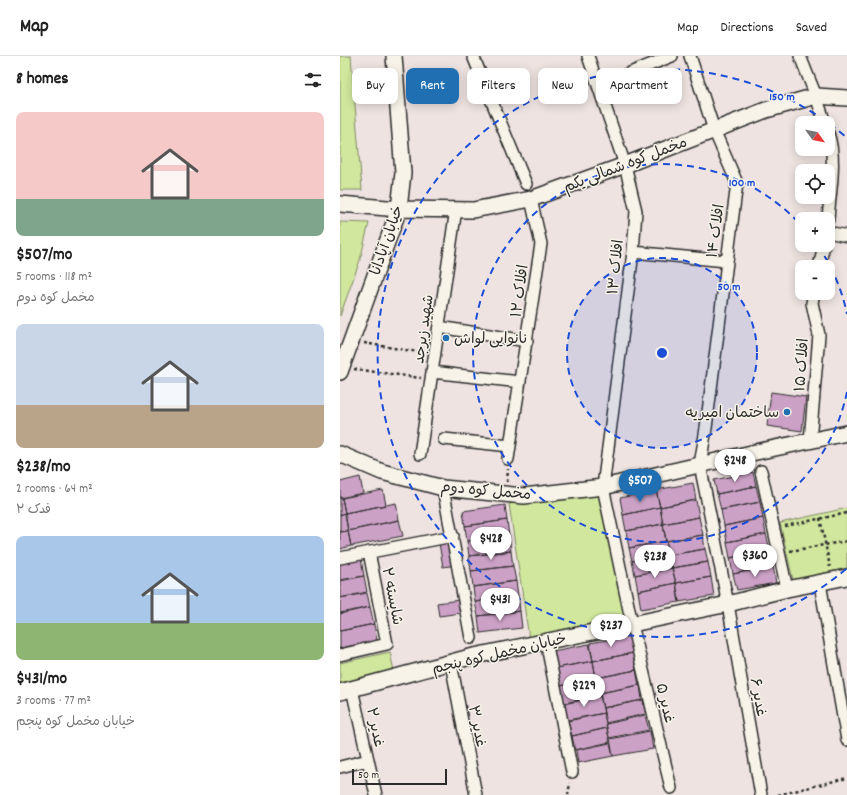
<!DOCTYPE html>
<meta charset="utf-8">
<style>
:root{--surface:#fff;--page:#f6f6f6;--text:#222;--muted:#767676;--line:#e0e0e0;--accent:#1f6fb2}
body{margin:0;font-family:Dekko,"Playpen Sans Arabic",sans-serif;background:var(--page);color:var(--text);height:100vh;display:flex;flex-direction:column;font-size:15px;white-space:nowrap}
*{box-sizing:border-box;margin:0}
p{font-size:13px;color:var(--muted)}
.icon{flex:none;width:22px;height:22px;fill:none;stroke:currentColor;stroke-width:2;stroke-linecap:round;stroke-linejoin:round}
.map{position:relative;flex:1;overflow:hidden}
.details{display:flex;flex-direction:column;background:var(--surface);width:340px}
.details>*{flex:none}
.hud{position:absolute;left:12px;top:12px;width:380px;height:36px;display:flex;gap:8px}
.needle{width:26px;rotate:123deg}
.controls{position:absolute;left:455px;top:60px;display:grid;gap:8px}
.controls a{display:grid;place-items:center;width:40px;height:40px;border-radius:8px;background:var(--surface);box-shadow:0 2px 10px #0003;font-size:20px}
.scale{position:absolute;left:12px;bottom:10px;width:95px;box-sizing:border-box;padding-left:4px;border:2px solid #2b2b2b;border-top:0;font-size:11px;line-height:14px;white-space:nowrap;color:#2b2b2b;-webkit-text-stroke:3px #f7f3e8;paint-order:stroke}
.price{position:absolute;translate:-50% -34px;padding:0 9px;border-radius:14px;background:#fff;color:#222;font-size:13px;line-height:26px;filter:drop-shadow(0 1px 2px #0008)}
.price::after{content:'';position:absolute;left:50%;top:24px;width:12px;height:9px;margin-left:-6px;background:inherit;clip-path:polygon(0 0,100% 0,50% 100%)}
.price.active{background:var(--accent);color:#fff}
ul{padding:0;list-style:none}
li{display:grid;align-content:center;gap:8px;height:212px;padding:0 16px}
li span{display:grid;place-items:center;height:124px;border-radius:8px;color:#555}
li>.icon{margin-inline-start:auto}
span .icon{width:72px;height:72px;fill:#fffc;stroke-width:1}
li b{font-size:17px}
h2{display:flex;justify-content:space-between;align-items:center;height:48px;padding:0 16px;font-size:17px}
.tag{padding:0 14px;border-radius:8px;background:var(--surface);box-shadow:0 2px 10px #0003;font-size:14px;line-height:36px}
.tag.active{background:var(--accent);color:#fff}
header{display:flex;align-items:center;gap:24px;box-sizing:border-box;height:56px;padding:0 20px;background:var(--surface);border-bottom:1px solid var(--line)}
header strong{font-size:19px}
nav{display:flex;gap:22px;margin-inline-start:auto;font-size:14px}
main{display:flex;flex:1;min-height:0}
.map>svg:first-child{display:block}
.green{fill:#d0e79d;stroke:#7e8964}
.building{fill:#cca1c6;stroke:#2b2b2b}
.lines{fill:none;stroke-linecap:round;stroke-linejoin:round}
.street-casing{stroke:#2b2b2b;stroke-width:14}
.secondary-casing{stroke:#2b2b2b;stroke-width:18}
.path{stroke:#2b2b2b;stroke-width:2.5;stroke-dasharray:3 3;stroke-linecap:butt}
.street{stroke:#f7f3e8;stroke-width:11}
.secondary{stroke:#f7f3e8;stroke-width:15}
.ring{fill:none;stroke:#1d4ed8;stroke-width:2;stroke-dasharray:7 5}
.poi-dot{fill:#1f6fb2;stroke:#f7f3e8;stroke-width:1.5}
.labels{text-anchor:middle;stroke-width:3;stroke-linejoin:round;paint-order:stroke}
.street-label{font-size:15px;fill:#2b2b2b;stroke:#f7f3e8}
.poi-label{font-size:15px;fill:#2b2b2b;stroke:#f7f3e8;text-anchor:start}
.centre{fill:#1d4ed8;stroke:#f7f3e8;stroke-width:2}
.ring-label{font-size:12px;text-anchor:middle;font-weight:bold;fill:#1d4ed8;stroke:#f7f3e8;stroke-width:3;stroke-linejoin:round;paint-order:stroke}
</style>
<header>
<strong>Map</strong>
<nav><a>Map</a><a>Directions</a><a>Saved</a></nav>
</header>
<main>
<section class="details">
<h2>8 homes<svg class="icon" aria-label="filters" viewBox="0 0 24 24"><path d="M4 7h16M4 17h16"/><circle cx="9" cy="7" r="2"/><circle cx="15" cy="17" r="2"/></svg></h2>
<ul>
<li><span style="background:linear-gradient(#f6c9c9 70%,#7fa58c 0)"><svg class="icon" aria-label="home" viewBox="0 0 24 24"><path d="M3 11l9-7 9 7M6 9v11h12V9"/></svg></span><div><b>$507/mo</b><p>5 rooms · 118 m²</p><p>مخمل کوه دوم</p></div></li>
<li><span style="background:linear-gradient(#c9d6e8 65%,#b9a48a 0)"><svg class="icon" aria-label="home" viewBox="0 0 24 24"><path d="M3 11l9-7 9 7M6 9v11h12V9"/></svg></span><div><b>$238/mo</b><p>2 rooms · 64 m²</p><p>فدک ۲</p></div></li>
<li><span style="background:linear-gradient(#a9c7e8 70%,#8fb573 0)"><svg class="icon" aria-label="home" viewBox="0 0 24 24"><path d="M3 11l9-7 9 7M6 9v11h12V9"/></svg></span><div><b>$431/mo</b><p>3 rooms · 77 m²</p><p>خیابان مخمل کوه پنجم</p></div></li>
</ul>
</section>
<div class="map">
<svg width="507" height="739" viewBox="0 0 507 739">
<rect width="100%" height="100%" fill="#eee3e1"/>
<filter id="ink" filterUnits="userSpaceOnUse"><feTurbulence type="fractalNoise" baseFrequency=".025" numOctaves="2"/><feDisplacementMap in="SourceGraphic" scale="8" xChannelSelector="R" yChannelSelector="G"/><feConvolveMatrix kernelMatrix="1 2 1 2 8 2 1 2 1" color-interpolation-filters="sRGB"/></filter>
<g filter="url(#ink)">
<path class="green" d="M0,0h11l11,134h-22z
M0,166l29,1 -9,37 -20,56z
M259,435l26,128 -96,19 -20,-134z
M507,452v60l-54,12 -13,-57z
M50,596l4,19 -54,12v-20z"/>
<path class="building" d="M431,336l35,5 -4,34 -35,-5z
M413,416l3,14 -39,8 -3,-14z
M20,421l3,16 -23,5v-16z
M353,427l3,17 -36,7 -4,-17z
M416,430l4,16 -39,8 -4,-16z
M43,434l3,15 -41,8 -3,-15z
M316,434l4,17 -37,8 -3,-17z
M0,442h2l3,15 -5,2z
M356,444l3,17 -36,7 -3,-17z
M420,446l3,16 -39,8 -3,-16z
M56,447l3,17 -51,11 -3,-18z
M165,449l2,15 -42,6 -2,-15z
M320,451l3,17 -37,7 -3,-16z
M5,457l3,18 -8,1v-17z
M359,461l4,18 -37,6 -3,-17z
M423,462l3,16 -39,8 -3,-16z
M59,464l4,16 -52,10 -3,-15z
M167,464l2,16 -42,5 -2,-15z
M323,468l3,17 -37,7 -3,-17z
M8,475l3,15 -11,3v-17z
M426,478l4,16 -40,8 -3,-16z
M363,479l2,14 -35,6 -4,-14z
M169,480l2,15 -42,5 -2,-15z
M112,485l4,24 -13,2 -4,-24z
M326,485l4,14 -38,6 -3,-13z
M365,493l3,13 -36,6 -2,-13z
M430,494l3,16 -40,8 -3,-16z
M171,495l2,15 -42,5 -2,-15z
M330,499l2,13 -37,7 -3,-14z
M21,503l3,17 -24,4v-17z
M368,506l3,15 -35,6 -4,-15z
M173,510l3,15 -43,6 -2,-16z
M433,510l3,17 -39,7 -4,-16z
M332,512l4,15 -38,8 -3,-16z
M24,520l3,16 -27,6v-17z
M371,521l3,19 -35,6 -3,-19z
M176,525l2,15 -43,6 -2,-15z
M336,527l3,19 -38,7 -3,-18z
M27,537l3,14 -30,6v-15z
M178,540l2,15 -42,5 -3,-14z
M119,544l2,13 -22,3 -2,-13z
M30,551l4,17 -34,7v-17z
M180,555l2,17 -42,5 -2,-17z
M34,568l3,17 -37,7v-17z
M290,580l3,17 -40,8 -3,-18z
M249,588l4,17 -36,7 -4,-17z
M293,597l3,17 -40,8 -3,-17z
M253,605l3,17 -36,8 -4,-18z
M296,614l3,15 -39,8 -3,-15z
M256,623l4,17 -36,7 -4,-17z
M300,629l2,15 -39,8 -3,-15z
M260,640l4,17 -36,7 -4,-16z
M303,644l2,14 -39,9 -3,-15z
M264,657l3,15 -35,8 -4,-15z
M305,659l4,15 -40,8 -3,-14z
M267,672l3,14 -35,8 -3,-14z
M310,675l3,18 -40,7 -3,-17z
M270,687l3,13 -35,7 -2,-13z"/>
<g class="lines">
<g class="street-casing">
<path id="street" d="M133,0l53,128
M248,0l37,109 11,46 -3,41 -30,235 29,137 39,164
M350,0l24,74 23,53 -31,245 -6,37 28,139 33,191
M460,0l16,40 9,27
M258,30l74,-30
M488,163c2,-28 9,-59 0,-86
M488,176l19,4
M293,196l93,9
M479,211l5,-22
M99,271l88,14
M92,316l88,10
M104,383l66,7
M470,385l9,-106 -7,-32 2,-10
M80,398l36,-245
M168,403l33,-215 -10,-45
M421,415l26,118
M103,432l28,150
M0,502l113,-22
M480,527l27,157
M206,585l26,131
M0,599l47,-11 -18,-92
M111,607l25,132
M12,633l24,106
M0,711l28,-7"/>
</g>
<g class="secondary-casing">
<path id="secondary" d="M0,148l59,5 74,1 58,-11 94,-34 141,-55 50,-14 31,2
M0,316l59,-163 4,-36 -9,-117
M0,398l42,18 61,16 81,8 79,-9 153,-35 91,-19
M0,636l134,-36 158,-32 96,-20 59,-15 60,-12"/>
</g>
<path class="path" d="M24,287l60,10
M14,313l67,9
M167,426l1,-13
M480,462l10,49
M445,470l62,-13
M450,495l57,-10
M228,739l2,-12
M438,739l69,-17"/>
<use href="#street" class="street"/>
<use href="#secondary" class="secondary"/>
</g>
</g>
<circle cx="322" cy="297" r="95" fill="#1d4ed8" fill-opacity=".12"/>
<g class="ring">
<circle cx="322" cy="297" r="95"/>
<path d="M507 336A189 189 0 1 1 461 169M478 190A189 189 0 0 1 507 258"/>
<path d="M506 513A284 284 0 1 1 506 81"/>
</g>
<g class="poi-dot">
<circle cx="106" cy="282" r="4"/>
<circle cx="447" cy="356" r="4"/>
</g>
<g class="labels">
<g class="street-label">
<text transform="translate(285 108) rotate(-21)" y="5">مخمل کوه شمالی‌ یکم</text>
<text transform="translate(375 175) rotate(-82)" y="5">افلاک ۱۴</text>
<text transform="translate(46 184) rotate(-71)" y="5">خیابان آپادانا</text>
<text transform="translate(275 211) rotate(-84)" y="5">افلاک ۱۳</text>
<text transform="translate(179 235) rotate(-82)" y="5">افلاک ۱۲</text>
<text transform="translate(83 273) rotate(-82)" y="5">شهید زبرجد</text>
<text transform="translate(461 309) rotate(-86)" y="5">افلاک ۱۵</text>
<text transform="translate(146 434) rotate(5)" y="5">مخمل کوه دوم</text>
<text transform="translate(53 540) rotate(79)" y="5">شایسته ۲</text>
<text transform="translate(159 597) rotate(-13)" y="5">خیابان مخمل کوه پنجم</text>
<text transform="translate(419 641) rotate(80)" y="5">غدیر ۶</text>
<text transform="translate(326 647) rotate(77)" y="5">غدیر ۵</text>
<text transform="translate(138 670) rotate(79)" y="5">غدیر ۳</text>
<text transform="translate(36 671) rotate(78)" y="5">غدیر ۲</text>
</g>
<g class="poi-label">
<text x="114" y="287">نانوایی لواش</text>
<text x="439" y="361" text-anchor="end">ساختمان امیریه</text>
</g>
</g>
<circle cx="322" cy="297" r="6" class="centre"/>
<g class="ring-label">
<text x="442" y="44">150 m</text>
<text x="402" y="130">100 m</text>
<text x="389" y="234">50 m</text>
</g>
</svg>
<div class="controls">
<a><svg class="needle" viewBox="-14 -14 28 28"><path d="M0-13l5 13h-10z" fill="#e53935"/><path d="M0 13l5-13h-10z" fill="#767676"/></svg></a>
<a><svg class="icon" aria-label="locate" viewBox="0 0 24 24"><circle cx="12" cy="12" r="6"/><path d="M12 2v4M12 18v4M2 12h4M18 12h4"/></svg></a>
<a>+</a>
<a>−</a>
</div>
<div class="scale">50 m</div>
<b class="price" style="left:395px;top:427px">$248</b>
<b class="price active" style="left:300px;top:447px">$507</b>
<b class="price" style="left:151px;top:505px">$428</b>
<b class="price" style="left:415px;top:522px">$360</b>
<b class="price" style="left:315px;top:523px">$238</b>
<b class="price" style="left:160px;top:566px">$431</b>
<b class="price" style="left:271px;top:592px">$237</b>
<b class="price" style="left:244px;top:652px">$229</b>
<div class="hud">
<a class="tag">Buy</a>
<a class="tag active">Rent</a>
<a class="tag">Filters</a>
<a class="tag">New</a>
<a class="tag">Apartment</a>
</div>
</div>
</main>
